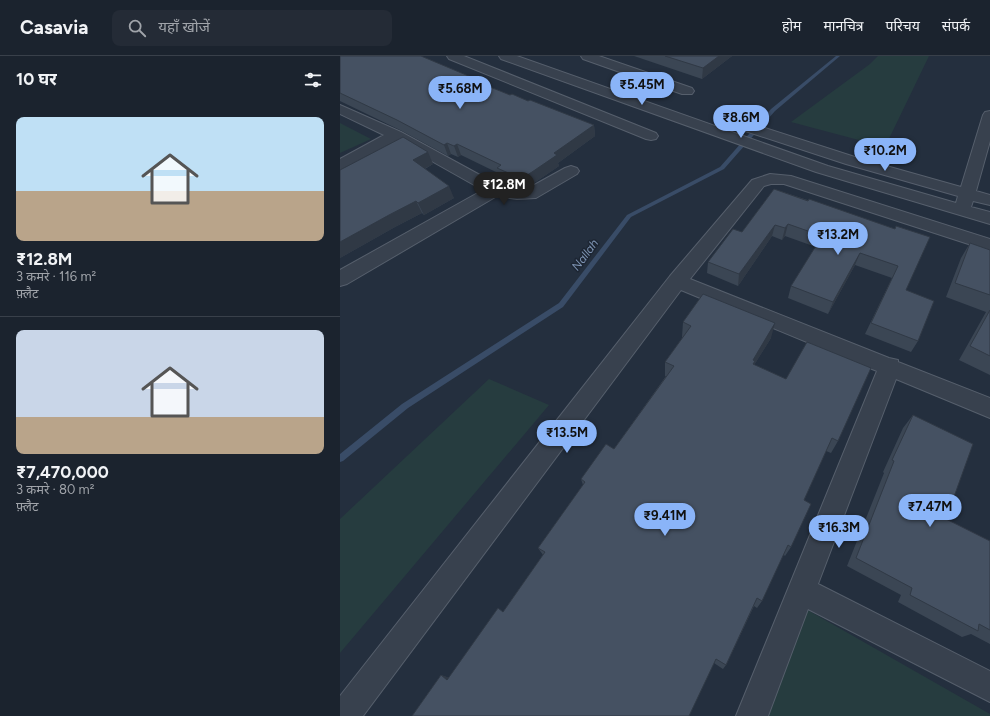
<!DOCTYPE html>
<html lang="hi">
<meta charset="utf-8">
<style>
:root{--surface:#1b232e;--page:#242b36;--text:#f1f3f6;--muted:#a0a4aa;--line:#39404a;--accent:#8ab4f8}
body{margin:0;font-family:Figtree,"Noto Sans Devanagari",sans-serif;background:var(--page);color:var(--text);height:100vh;display:flex;flex-direction:column;font-size:15px;white-space:nowrap}
*{box-sizing:border-box;margin:0}
p{font-size:13px;color:var(--muted)}
.icon{flex:none;width:22px;height:22px;fill:none;stroke:currentColor;stroke-width:2;stroke-linecap:round;stroke-linejoin:round}
.map{position:relative;flex:1;overflow:hidden}
.drawer{display:flex;flex-direction:column;background:var(--surface);width:340px}
.drawer>*{flex:none}
.price{position:absolute;translate:-50% -34px;padding:0 9px;border-radius:14px;background:var(--accent);color:#111;font-size:13px;line-height:26px;filter:drop-shadow(0 1px 2px #0008)}
.price::after{content:'';position:absolute;left:50%;top:24px;width:12px;height:9px;margin-left:-6px;background:inherit;clip-path:polygon(0 0,100% 0,50% 100%)}
.price.current{background:#222;color:#fff}
ul{padding:0;list-style:none}
li{display:grid;align-content:center;gap:8px;height:212px;padding:0 16px}
li+li{border-top:1px solid var(--line)}
li span{display:grid;place-items:center;height:124px;border-radius:8px;color:#555}
li>.icon{margin-inline-start:auto}
span .icon{width:72px;height:72px;fill:#fffc;stroke-width:1}
li b{font-size:17px}
h2{display:flex;justify-content:space-between;align-items:center;height:48px;padding:0 16px;font-size:17px}
header{display:flex;align-items:center;gap:24px;box-sizing:border-box;height:56px;padding:0 20px;background:var(--surface);border-bottom:1px solid var(--line)}
header strong{font-size:19px}
nav{display:flex;gap:22px;margin-inline-start:auto;font-size:14px}
.search{width:280px;height:36px;background:var(--page);display:flex;align-items:center;gap:10px;box-sizing:border-box;padding:0 14px;border-radius:8px;color:var(--muted);font-size:15px}
main{display:flex;flex:1;min-height:0}
.map>svg:first-child{display:block}
.green{fill:#263c3f}
.lines{fill:none;stroke-linecap:round;stroke-linejoin:round}
.stream{fill:#394c67;fill-rule:evenodd}
.minor-casing{stroke:#565f6c;stroke-width:2}
.minor{fill:#38414e;fill-rule:evenodd}
.wall{fill:#3b4654}
.shaded-wall{fill:#303945}
.building{fill:#455162;stroke:#303945}
.labels{text-anchor:middle;stroke-width:3;stroke-linejoin:round;paint-order:stroke}
.water-label{font-size:12px;font-style:italic;fill:#7c92b1;stroke:#1d2633}
</style>
<header>
<strong>Casavia</strong>
<div class="search"><svg class="icon" aria-label="search" viewBox="0 0 24 24"><circle cx="10" cy="10" r="6"/><path d="M15 15l6 6"/></svg>यहाँ खोजें</div>
<nav><a>होम</a><a>मानचित्र</a><a>परिचय</a><a>संपर्क</a></nav>
</header>
<main>
<section class="drawer">
<h2>10 घर<svg class="icon" aria-label="filters" viewBox="0 0 24 24"><path d="M4 7h16M4 17h16"/><circle cx="9" cy="7" r="2"/><circle cx="15" cy="17" r="2"/></svg></h2>
<ul>
<li><span style="background:linear-gradient(#bfe0f5 60%,#b9a48a 0)"><svg class="icon" aria-label="home" viewBox="0 0 24 24"><path d="M3 11l9-7 9 7M6 9v11h12V9"/></svg></span><div><b>₹12.8M</b><p>3 कमरे · 116 m²</p><p>फ़्लैट</p></div></li>
<li><span style="background:linear-gradient(#c9d6e8 70%,#b9a48a 0)"><svg class="icon" aria-label="home" viewBox="0 0 24 24"><path d="M3 11l9-7 9 7M6 9v11h12V9"/></svg></span><div><b>₹7,470,000</b><p>3 कमरे · 80 m²</p><p>फ़्लैट</p></div></li>
</ul>
</section>
<div class="map">
<svg width="650" height="660" viewBox="0 0 650 660">
<rect width="100%" height="100%" fill="#242f3e"/>
<path class="green" d="M538,0h51l-44,91 -94,-25 79,-58z
M0,67l31,16 -31,14z
M149,323l60,26 -209,248v-134z
M464,552l186,106v2h-230z"/>
<g class="lines">
<path class="stream" d="M496,0h4l-65,55 -51,58 -93,48 -68,90 -155,101 -65,53 -3,1v-8l62,-50 157,-101 68,-88 93,-48 51,-58z"/>
<g class="minor-casing">
<path id="minor" d="M107,0h17l192,77 2,3 -2,3 -5,1 -5,-1 -197,-80z
M159,0h18l311,110 128,37 2,-7 -112,-32 -116,-38 -2,-3 2,-3 5,-1 5,1 118,38 103,29 22,-72 2,-3 5,-1v30l-14,50 14,4v10l-17,-4 -2,6 19,5v12l-174,-52 -315,-113z
M241,0h18l93,32 2,3 -2,3h-10l-99,-35z
M0,49l61,27 99,54 27,3 38,-21 6,-2 6,2 2,3 -2,3 -41,24 -19,1 -20,-3 -150,88 -7,2v-16l143,-80 -87,-49 -50,27 -6,2v-11l44,-24 -44,-21z
M430,118l21,2 199,63v12l-206,-67h-13l-7,2 -74,93 199,79 9,2v2l92,36v20l-94,-39 -78,205 172,87v31l-182,-93 -40,107h-32l141,-345 -196,-81 -318,426h-23v-20l330,-420 82,-96z"/>
</g>
<use href="#minor" class="minor"/>
</g>
<path class="wall" d="M0,0l132,24 38,15 18,6 66,24 1,11 -37,27 1,3 -25,17 -7,4 -11,-1 -16,-7 -2,-6 -37,-18 -3,2 -7,-3 -3,2 -46,-25 -62,-30z
M294,0h98l-30,23z
M93,108l-8,5 29,29 -30,17 -2,-2 -27,14 -55,31v-88z
M434,133l121,40 11,61 12,51 -7,11 -46,-18 27,-56 -37,-13 -27,49 -40,-16 3,-12 25,-39 -31,-11 -3,4 -10,-4 -34,50 -31,-13 1,-11 34,-30z
M630,187l20,7v125l-31,-15 27,-48 -40,-15 15,-39z
M343,266l88,16 -17,27 84,76 -7,12 -5,-2 -22,49 -13,47 -6,9 -2,-2 -21,47 -5,7 -3,-2 -28,59 -3,4 -9,-6 -302,53 29,-41 8,3 54,-66 40,-57 -5,-7 45,-63 -2,-6 33,-30 52,-73h-1v-14l18,-25h-1z
M573,359l33,104 44,22v103l-19,-10 -9,3 -64,-35 3,-7 -54,-29 37,-93 -1,-1 20,-44z"/>
<path class="shaded-wall" d="M379,0h13l-30,23 1,-11z
M254,69l1,11 -37,27 1,3 -25,17 -7,4 -3,-10 30,-24z
M107,87l4,11 -3,2 -4,-11z
M117,88l4,11 -3,2 -4,-11z
M88,96l5,12 -15,8 -5,-12z
M109,130l5,12 -30,17 -6,-12z
M76,145l6,12 -27,14 -55,31v-16l49,-27z
M448,168l-3,12 -3,4 3,-12z
M435,169l-3,11 -34,50 1,-12z
M520,197l-5,12 -27,49 5,-12z
M435,267l-4,15 -18,29 -4,11 4,-18z
M101,619l12,4 -6,1z"/>
<path class="building" d="M0,0h81l50,21 -3,1 42,17 2,-1 16,7 2,-1 64,25 -40,28 3,2 -25,17 -8,5 -11,-2 -16,-7 4,-3 -44,-21 -3,2 -7,-3 -3,2 -47,-25 -57,-27z
M325,0h54l-16,12z
M63,81l25,15 -15,8 36,26 -31,17 -2,-2 -27,14 -49,27v-72z
M434,133l34,12 1,-2 86,30 1,-3 34,11 -24,53 28,11 -16,40 -47,-18 27,-57 -38,-13 -27,49 -42,-16 31,-50 -34,-12 -3,4 -10,-3 -36,49 -31,-12 25,-33 9,3z
M630,187l20,7v45l-35,-12z
M363,238l72,29 -22,37 2,1 -2,3 33,15 21,-37 64,26 -33,73 -6,-3 -28,62 7,4 -20,43 -3,-2 -26,56 -5,-3 -31,67 -10,-6 -27,57h-277l29,-41 6,5 51,-72 5,4 42,-60 -7,-4 47,-66 -4,-3 25,-35 8,5 60,-83 -9,-4 26,-36 -8,-4z
M650,254v46l-20,-10z
M573,359l60,29 -27,75 44,22v89l-11,-6 -1,7 -68,-36 2,-7 -56,-30 38,-97 -2,-1z"/>
<g class="labels">
<g class="water-label">
<text transform="translate(245 199) rotate(-53)" y="4">Nallah</text>
</g>
</g>
</svg>
<b class="price" style="left:302px;top:50px">₹5.45M</b>
<b class="price" style="left:120px;top:54px">₹5.68M</b>
<b class="price" style="left:401px;top:83px">₹8.6M</b>
<b class="price" style="left:545px;top:116px">₹10.2M</b>
<b class="price current" style="left:164px;top:150px">₹12.8M</b>
<b class="price" style="left:498px;top:200px">₹13.2M</b>
<b class="price" style="left:227px;top:398px">₹13.5M</b>
<b class="price" style="left:590px;top:472px">₹7.47M</b>
<b class="price" style="left:325px;top:481px">₹9.41M</b>
<b class="price" style="left:499px;top:493px">₹16.3M</b>
</div>
</main>
